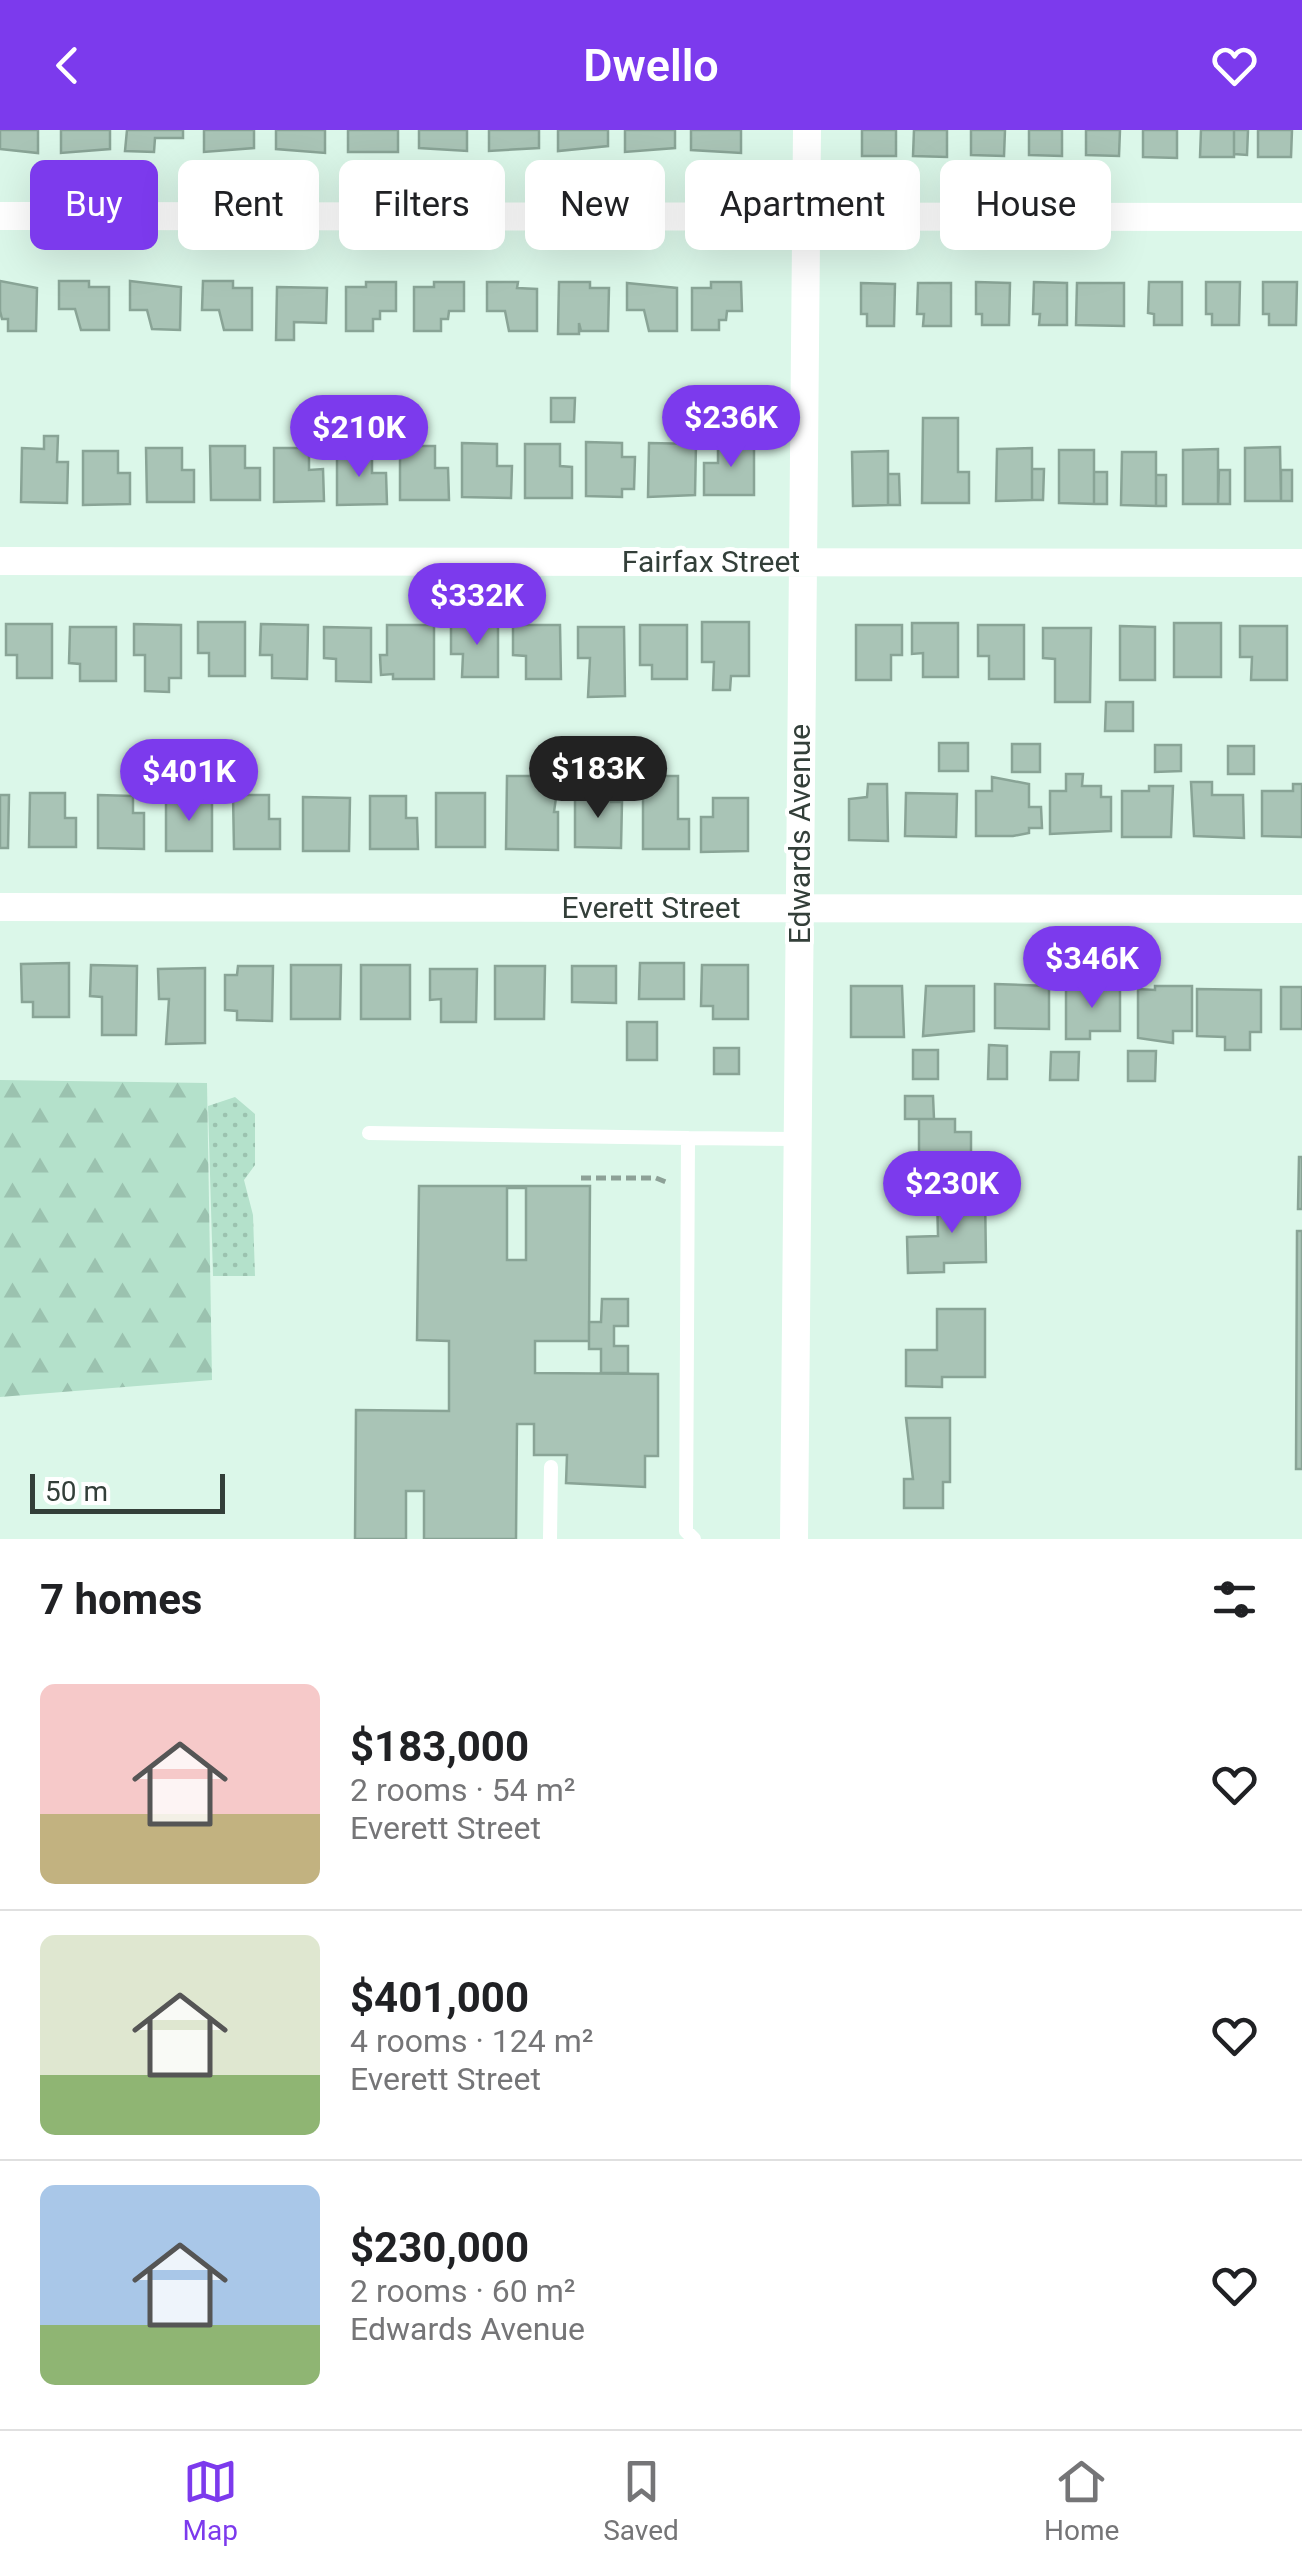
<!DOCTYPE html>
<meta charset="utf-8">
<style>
:root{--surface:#fff;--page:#f2f2f2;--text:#202124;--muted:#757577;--line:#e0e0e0;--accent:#7c3aed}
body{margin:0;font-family:Roboto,sans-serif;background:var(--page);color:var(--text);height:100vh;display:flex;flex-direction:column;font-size:38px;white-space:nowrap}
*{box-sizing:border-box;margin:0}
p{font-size:32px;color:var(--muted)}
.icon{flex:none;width:55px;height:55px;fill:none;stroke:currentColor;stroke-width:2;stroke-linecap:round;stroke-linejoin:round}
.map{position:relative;height:1409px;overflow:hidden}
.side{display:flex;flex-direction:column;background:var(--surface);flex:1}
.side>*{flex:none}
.guide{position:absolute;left:30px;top:30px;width:1242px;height:90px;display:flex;gap:20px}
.scale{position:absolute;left:30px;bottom:25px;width:195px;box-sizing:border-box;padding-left:10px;border:5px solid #333f39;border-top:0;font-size:28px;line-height:35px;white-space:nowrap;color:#333f39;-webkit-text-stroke:8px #fff;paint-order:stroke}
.price{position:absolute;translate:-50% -85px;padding:0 22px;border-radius:35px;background:var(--accent);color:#fff;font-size:32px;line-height:65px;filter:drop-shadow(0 2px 5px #0008)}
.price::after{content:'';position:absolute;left:50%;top:60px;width:30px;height:22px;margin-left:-15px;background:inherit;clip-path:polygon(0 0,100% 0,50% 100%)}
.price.on{background:#222;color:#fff}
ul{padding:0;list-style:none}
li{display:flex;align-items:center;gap:30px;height:250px;padding:0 40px}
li+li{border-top:2px solid var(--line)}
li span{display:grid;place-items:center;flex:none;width:280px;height:200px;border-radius:15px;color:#555}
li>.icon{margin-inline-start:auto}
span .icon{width:120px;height:120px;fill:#fffc;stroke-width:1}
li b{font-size:42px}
h2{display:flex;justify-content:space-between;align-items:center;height:120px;padding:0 40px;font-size:42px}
.tag{padding:0 35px;border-radius:15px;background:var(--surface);box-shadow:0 10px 40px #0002;font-size:35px;line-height:90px}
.tag.on{background:var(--accent);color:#fff}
header{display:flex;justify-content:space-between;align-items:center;height:130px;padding:0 40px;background:var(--accent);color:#fff;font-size:45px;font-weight:600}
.dock{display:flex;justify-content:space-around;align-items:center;height:140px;border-top:2px solid var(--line);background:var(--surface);font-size:28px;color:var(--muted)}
.dock a{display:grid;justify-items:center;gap:5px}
.dock .on{color:var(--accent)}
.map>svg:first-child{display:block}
.forest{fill:url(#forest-firs)}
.park{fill:url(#park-dots)}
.building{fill:#a9c4b6;stroke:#89a496;stroke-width:2.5;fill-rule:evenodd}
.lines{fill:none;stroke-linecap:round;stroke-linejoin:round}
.path{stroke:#8da197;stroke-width:5;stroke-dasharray:10 5;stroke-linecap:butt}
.lane{stroke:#fff;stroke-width:14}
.street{stroke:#fff;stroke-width:28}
.labels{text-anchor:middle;stroke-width:8;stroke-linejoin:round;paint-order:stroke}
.street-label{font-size:30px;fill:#333f39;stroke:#fff}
</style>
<header><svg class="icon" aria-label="back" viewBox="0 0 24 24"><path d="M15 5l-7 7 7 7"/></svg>Dwello<svg class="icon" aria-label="heart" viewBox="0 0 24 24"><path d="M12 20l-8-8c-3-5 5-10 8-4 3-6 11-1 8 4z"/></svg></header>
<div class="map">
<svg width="1302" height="1409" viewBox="0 0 1302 1409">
<defs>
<pattern id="forest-firs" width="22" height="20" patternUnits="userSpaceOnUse" patternTransform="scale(2.5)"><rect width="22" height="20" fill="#b4e1cb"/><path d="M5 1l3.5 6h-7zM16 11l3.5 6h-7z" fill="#9bc2af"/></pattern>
<pattern id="park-dots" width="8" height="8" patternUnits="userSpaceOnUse" patternTransform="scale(2.5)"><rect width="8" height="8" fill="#b4e1cb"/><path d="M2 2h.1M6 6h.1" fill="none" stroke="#9bc2af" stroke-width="1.8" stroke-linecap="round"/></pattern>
</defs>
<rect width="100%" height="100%" fill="#dbf7e9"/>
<path class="forest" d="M0,950l207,3 5,297 -212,17z"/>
<path class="park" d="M235,967l20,17v51l-11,15 9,35 2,61h-42l-5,-170z"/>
<path class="building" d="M0,0h38v23l-38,-4z
M61,0h49v19l-49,4z
M127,0h56v8h-28l-1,14 -29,-1z
M204,0h50v18l-50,4z
M276,0h49v23l-49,-4z
M348,0h50v22h-50z
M419,0h48v21l-48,-3z
M489,0h50v18l-50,3z
M558,0h50v16l-50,5z
M625,0h50v18l-50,4z
M691,0h50v23l-50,-3z
M862,0h34v26h-34z
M914,0h33v27l-34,-1z
M971,0h34l-1,26 -33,-1z
M1029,0h33v26l-33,-1z
M1086,0h34l-1,26 -33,-1z
M1143,0h34v28l-34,-1z
M1201,0h33v27h-34z
M1234,0h14l-1,25 -13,-1z
M1258,0h34l-1,27h-33z
M0,151l37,7 -1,43h-28v-12h-6l-2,-8z
M59,151h30v6h20v43h-28l-6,-21h-16z
M130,151l51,6 -1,43 -28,-1 -5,-19h-17z
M203,151h30v7h19v42h-28l-5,-20h-17z
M366,152h30v29h-16v8h-7v12h-27v-44h20z
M434,152h30v29h-15l-1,8h-7v12h-27v-44h20z
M487,152h31l-1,6 20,1v42h-28l-4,-20h-18z
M559,152h31v6h19l-1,43h-27l-2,-8v11h-21z
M711,152h30l1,29h-15l-1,9h-7v10h-27v-42h19z
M976,152l34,1 -1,42h-27v-11h-6z
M1034,152l33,1v42h-28l1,-11h-7z
M1149,152h33v43h-28v-11l-6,-1z
M1206,152h34l-1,43h-27v-11h-6z
M1263,152h34l-1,43h-27v-11h-6z
M627,153l50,5v43h-28l-5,-21h-17z
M861,153l34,1 -1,42h-27v-12h-6z
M918,153h33v43h-28l1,-12h-7z
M1077,153h47v43l-48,-1z
M277,157l50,1 -1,35 -32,-1v18h-18z
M551,268h24l-1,24h-23z
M923,288h35v54h11v31h-47z
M44,306h14l-1,26h11l-1,41 -46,-1 1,-54 22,1z
M718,310l36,1v54h-50v-32h14z
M586,312l36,1v14h13l-1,32h-12v8l-36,-1z
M462,313l35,1v22h15l-1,32 -49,-1z
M649,313l47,1 -1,51 -47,2z
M525,314h35v22l12,1v31h-47z
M210,316h35v22h15v32h-49z
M400,316h35v22h13l1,32h-49z
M1280,317l1,54h-36v-53z
M146,318h36v22h12v32h-47z
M274,318h35v22l14,-1 1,32 -50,1z
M1032,318v52l-36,1 1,-52z
M1218,319v55h-35v-54z
M1059,320h35v54l-35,-1z
M83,321h35v22h12v31l-47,1z
M337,321h35v22h14l1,31 -50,1z
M888,321v54l-35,1 -1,-54z
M1122,322h34v54l-35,-1z
M1032,339h12l-1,31h-11z
M1219,340h11v34h-12z
M1281,340h11v31h-11z
M1094,342h13v32h-13z
M888,344h11l1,31h-12z
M1156,345h10v31h-10z
M198,492h47v54h-36v-23h-11z
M702,492h47v54h-18l-1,14h-17l1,-28h-12z
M451,493h47v54h-36l1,-23h-12z
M912,493h46v54h-35v-24l-11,1z
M1174,493h47v54h-47z
M6,494h46v54h-35v-23h-11z
M134,494l47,1v53h-12v14l-24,-1v-36h-11z
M261,494l47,1 -1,54 -35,-1v-23h-12z
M387,495h47v54h-41v-5l-12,1 -1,-20h7z
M513,495h47l1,54h-35v-23l-13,-1z
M640,495h47v54h-35v-14h-12z
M856,495h46v30h-11v25h-35z
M978,495h46v54h-35v-23h-11z
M1120,496l35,1v53h-35z
M1240,496h47v54h-36l1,-23h-12z
M70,497h46v54h-36v-17l-11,-1z
M324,497l47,1v54l-35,-1v-22l-12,-1z
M578,497h46l1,69 -37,1 2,-39h-12z
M1043,498h48l-1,74h-35v-43l-12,-1z
M1106,572h27v29h-28z
M939,613h29v28h-29z
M1012,614h28v28h-28z
M1155,615h26v26l-26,1z
M1228,616h26v28h-26z
M1066,644h17l-1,12h19v11h10v34l-61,3v-43h16z
M507,646h52l-5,36h4v38l-52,-1z
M643,646h35v43h11v30h-46z
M992,647l37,7v23h12l1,21h-13v5l-16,3h-37v-45h16z
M1191,652h21v13h31l1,43 -50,-2z
M868,654h19l1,57 -39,-1v-41l18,-2z
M1293,654h9v53l-40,-1v-45h31z
M1149,656h24l-2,51h-49v-46h27z
M30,663h35v25h11v29h-47z
M436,663h49v54h-49z
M575,663l36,1v8h11l-1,46 -46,-1z
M906,663l51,1 -1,43 -51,-1z
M0,665h9l-1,53h-8z
M98,665l35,1v17h11v36l-46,-1z
M233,665h36v24h11v30h-46z
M370,666h36v22h11l1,31h-48z
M303,667l47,1 -1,53h-46z
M166,668h46v53h-46z
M713,668h35v53l-47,1v-35h12z
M69,833v54h-36v-15h-11l-1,-38z
M640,833h44v36h-45z
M91,835l46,1 -1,69h-34v-38l-12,-1z
M291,835h50l-1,54h-49z
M361,835h49v54h-49z
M702,835h46v54h-35v-13h-12z
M238,836h35l-1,55 -35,-1v-9l-12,-1v-35h12z
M495,836h50l-1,53h-49z
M572,836h44v37l-44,-1z
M205,838v75l-39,1 3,-45h-10l-1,-30z
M430,839h47l-1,53h-35v-23l-11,1z
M995,854l54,2v43l-54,-1z
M851,856h51l2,51h-53z
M926,856h48v45l-51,5z
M1079,856l41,1v44h-30v8h-24v-50z
M1155,856h37v45h-19v12l-35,-5v-49l17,1z
M1281,857h21v42h-21z
M1197,859l64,1v42h-11v18h-25v-13l-28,-1z
M627,892h30v38h-30z
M989,915l18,1v33h-19z
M714,918h25v26h-25z
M913,920h25v29h-25z
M1128,921h28l-1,30h-27z
M1051,922h28l-1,28h-28z
M905,966h28l1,23h-29z
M919,989h36v13h16v31l-52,3z
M1299,1027h3v52h-4z
M419,1056h171l-1,155h-54v32l123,1v82h-13v31l-79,-4 1,-28h-33v-31h-17l-1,115h-92v-48h-18v48h-51l1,-129 93,1v-70l-32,-1zM507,1058h19v72h-19z
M985,1064l1,68 -42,1v9l-36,1 -1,-36 31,-1 -1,-40z
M1297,1101h5v238h-6z
M602,1169h26v27h-14v20h14v27h-27v-24h-12v-27h12z
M937,1179h48v68h-43v10l-36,-1v-36h31z
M906,1288h44v64h-7v26h-39v-29h9z"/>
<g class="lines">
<path class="path" d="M581,1048h75l10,4"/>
<path class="lane" d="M369,1003l319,5
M550,1409l1,-72
M694,1409l-8,-8 2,-393 109,1"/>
<path class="street" d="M0,86l1302,1
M0,431l1302,2
M0,777l1302,2
M794,1409l13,-1409"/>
</g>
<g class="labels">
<g class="street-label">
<text x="711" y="442">Fairfax Street</text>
<text transform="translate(800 704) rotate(-90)" y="10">Edwards Avenue</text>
<text x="651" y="788">Everett Street</text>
</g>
</g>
</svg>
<div class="scale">50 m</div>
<b class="price" style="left:731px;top:340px">$236K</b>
<b class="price" style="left:359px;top:350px">$210K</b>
<b class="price" style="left:477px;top:518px">$332K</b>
<b class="price on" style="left:598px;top:691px">$183K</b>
<b class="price" style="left:189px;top:694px">$401K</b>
<b class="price" style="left:1092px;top:881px">$346K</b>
<b class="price" style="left:952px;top:1106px">$230K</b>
<div class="guide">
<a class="tag on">Buy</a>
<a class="tag">Rent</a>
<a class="tag">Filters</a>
<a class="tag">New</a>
<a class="tag">Apartment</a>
<a class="tag">House</a>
</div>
</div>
<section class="side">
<h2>7 homes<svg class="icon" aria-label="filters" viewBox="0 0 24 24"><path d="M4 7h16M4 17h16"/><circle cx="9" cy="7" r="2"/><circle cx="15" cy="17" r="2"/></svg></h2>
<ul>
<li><span style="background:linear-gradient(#f6c9c9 65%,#c2b280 0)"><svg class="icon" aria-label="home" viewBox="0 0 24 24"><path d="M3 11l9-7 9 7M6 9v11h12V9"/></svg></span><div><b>$183,000</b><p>2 rooms · 54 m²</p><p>Everett Street</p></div><svg class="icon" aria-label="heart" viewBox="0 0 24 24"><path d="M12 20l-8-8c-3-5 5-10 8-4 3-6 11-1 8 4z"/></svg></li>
<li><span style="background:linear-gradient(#dfe7d0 70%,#8fb573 0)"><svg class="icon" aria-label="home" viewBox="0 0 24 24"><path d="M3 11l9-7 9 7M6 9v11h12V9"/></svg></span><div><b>$401,000</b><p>4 rooms · 124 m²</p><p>Everett Street</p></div><svg class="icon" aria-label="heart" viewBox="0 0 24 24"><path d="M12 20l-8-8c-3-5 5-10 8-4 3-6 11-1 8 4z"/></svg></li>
<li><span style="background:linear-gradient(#a9c7e8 70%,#8fb573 0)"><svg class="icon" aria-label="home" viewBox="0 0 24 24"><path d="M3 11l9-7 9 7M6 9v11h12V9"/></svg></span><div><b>$230,000</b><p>2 rooms · 60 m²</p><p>Edwards Avenue</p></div><svg class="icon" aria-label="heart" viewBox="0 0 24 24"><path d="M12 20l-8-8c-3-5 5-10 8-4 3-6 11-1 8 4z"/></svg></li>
</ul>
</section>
<nav class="dock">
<a class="on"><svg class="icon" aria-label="map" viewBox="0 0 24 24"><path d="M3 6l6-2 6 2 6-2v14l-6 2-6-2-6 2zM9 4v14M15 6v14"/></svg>Map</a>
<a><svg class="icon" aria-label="saved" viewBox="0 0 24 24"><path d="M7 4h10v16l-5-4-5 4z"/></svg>Saved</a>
<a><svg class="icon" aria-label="home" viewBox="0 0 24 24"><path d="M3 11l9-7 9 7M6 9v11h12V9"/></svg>Home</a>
</nav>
